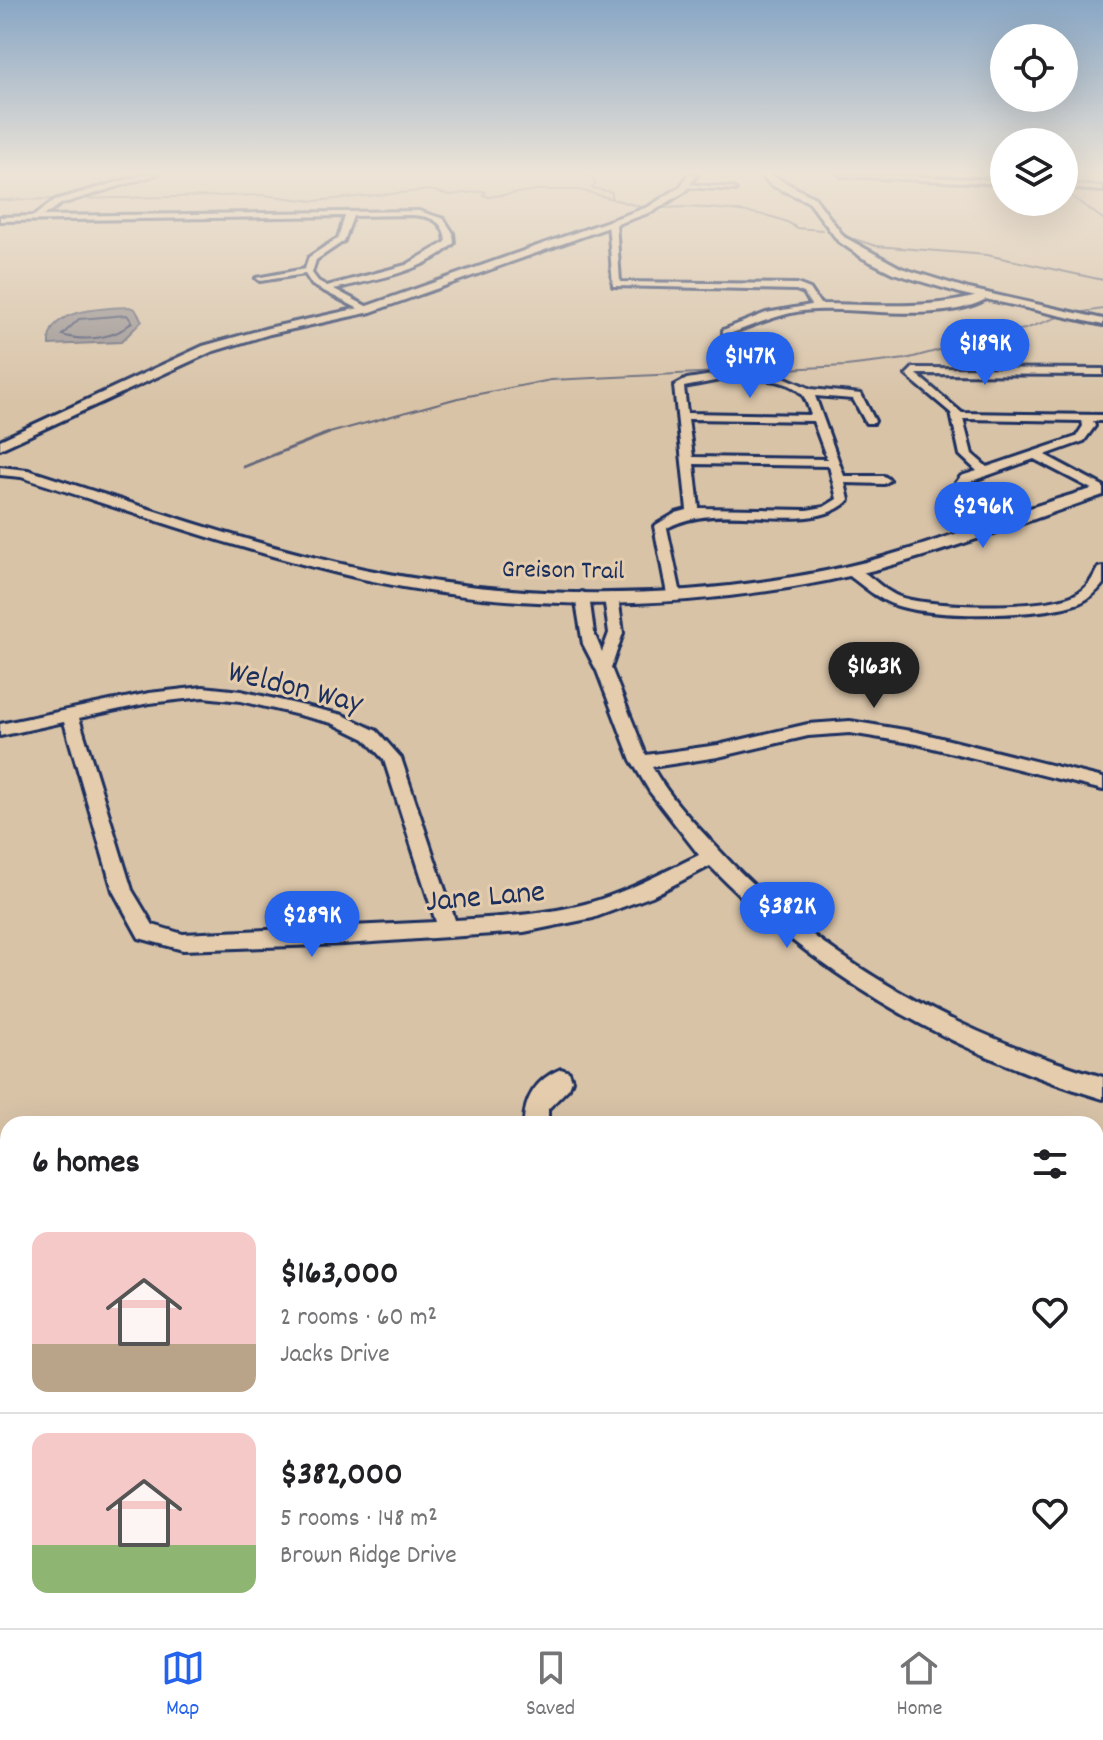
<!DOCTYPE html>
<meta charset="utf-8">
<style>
:root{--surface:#fff;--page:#f2f2f2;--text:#202124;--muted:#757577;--line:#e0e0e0;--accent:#2563eb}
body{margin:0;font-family:Dekko,sans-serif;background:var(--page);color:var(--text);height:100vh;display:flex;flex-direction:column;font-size:30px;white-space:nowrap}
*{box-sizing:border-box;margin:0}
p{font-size:26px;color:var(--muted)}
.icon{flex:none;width:44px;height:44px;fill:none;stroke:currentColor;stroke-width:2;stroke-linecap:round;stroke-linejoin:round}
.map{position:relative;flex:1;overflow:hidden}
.sheet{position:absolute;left:0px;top:1116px;width:1104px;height:512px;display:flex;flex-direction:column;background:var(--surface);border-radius:24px 24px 0 0;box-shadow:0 8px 32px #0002}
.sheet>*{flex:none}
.fabs{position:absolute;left:990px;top:24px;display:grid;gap:16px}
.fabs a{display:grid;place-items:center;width:88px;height:88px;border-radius:50%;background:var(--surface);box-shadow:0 8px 32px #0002;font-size:40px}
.price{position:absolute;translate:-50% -68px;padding:0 18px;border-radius:28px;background:var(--accent);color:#fff;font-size:26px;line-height:52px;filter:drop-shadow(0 2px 4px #0008)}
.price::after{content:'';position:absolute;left:50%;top:48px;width:24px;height:18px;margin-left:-12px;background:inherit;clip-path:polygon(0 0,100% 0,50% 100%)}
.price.current{background:#222;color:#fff}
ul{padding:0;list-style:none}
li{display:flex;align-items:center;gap:24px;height:200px;padding:0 32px}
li+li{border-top:2px solid var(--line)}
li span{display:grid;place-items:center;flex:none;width:224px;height:160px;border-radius:16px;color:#555}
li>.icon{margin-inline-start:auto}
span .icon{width:96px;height:96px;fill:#fffc;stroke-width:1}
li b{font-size:34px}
h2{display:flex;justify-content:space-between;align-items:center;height:96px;padding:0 32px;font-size:34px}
.dock{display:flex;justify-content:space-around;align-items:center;height:112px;border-top:2px solid var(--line);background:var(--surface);font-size:22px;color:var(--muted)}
.dock a{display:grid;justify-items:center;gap:4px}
.dock .current{color:var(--accent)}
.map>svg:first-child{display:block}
.water{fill:#98908f;stroke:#66697b;stroke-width:2}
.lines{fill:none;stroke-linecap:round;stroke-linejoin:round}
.shore{stroke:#4d5672;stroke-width:2}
.stream-far1{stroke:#66697b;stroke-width:2}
.stream{stroke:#66697b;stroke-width:3}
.minor-casing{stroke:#1b2f5e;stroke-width:6}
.tertiary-casing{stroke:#1b2f5e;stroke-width:6}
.minor{fill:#e4ccac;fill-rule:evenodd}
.tertiary{fill:#e4ccac;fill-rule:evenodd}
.labels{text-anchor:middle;stroke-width:6;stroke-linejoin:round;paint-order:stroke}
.far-street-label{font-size:26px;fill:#1b2f5e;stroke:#e4ccac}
.street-label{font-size:32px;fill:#1b2f5e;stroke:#e4ccac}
</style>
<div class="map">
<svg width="1103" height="1628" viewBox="0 0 1103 1628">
<rect width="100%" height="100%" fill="#d8c3a7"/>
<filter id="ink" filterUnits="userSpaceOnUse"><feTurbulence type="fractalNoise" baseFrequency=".0125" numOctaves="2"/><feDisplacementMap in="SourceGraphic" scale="16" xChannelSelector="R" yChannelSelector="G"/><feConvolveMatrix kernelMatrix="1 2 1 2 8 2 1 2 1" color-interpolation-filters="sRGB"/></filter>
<g filter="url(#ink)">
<path class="water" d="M129,307l6,2 7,12 -21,21 -72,3c-3,-37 55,-37 80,-38z"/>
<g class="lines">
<path class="shore" d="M127,315l5,7c-16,17 -48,20 -70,13l17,-16z"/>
<path class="stream-far1" d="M590,174l6,10 -4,4 20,4v7
M1064,191l39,28
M74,199l188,-4 52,6 117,-11 18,5 34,-4 3,1 -3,3 6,2 48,-7h43l65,18
M0,200l62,-1
M656,209c26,-5 122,1 140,19l26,2
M854,239l22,7 111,9 116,25
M1083,312l20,-3
M322,435l136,-37 93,-18 295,-14 60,-7 56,-15 27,-2 -3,-6 39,-7 36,-13"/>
<path class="stream" d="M243,467l86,-34"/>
<g class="minor-casing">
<path id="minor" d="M147,174h11l-97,30 -18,12 376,-5 25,8 9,14 1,10c-31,30 -80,36 -120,46l36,19 -3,5 -55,-28 -7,-11 -45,7 -4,-3 49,-9 4,-12 29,-19 7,-22 -345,5v-4l34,-1 21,-16zM411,215c19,1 34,5 35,27l-40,23 -79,21 -9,-5 -6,-8 4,-13 28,-19 9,-25z
M839,174l165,6v4l-162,-8z
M685,184l48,4 3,2 -53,-3z
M1064,184l39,3v4l-39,-3z
M612,220l4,2 4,60 177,2 13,5 10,15c57,0 112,7 167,-11l4,3c-43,29 -126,11 -176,14 -32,1 -59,15 -89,25l-3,-1v-4l43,-17 45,-8 -7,-12 -8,-3 -183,-4 -5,-64z
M913,368l190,1v6l-187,-1 46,39 141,2v6h-10l2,5 -11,15 -39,14 58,31v9l-69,-36 -65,23 -6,8h-8l-2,-3 8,-11 16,-5 -17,-16 -9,-42 -45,-38zM963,419l119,2 1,5 -7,11 -89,30 -15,-13z
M725,373l40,1 21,4 25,11 50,5 14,27 -1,2h-8l-13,-24 -38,-3 29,80h40l6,4 -6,4 -39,-1 4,17c-40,39 -126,-3 -182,28l14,66 -7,4 -7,-4 -13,-68 22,-13 11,-3 -13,-124 13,-7zM725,379c22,0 58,-3 75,13 6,5 8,15 11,23l-124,-2 -3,-26zM688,419l125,2 14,38 -134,-2zM694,464l135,2 8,33 -13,8 -17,3 -108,-2z
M851,566c19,6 31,26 52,32 33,10 141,11 171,-3 13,-6 18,-15 24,-27l5,-1v17c-7,9 -14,15 -24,19 -40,14 -140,15 -181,3 -20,-6 -35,-20 -52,-33v-6z
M582,592l7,4 5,37 8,19 7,-19 -5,-36 7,-4 7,4 5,36 -12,35 35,87 72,-10 90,-21 42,-3 67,11 186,46v12l-186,-46 -67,-11 -42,3 -90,21 -66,10c18,32 44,58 68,84 101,110 241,185 383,226v22c-149,-45 -284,-121 -393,-233l-58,30 -59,22 -69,14 -180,12 -161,6 -44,-12 -26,-47 -49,-169 -64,14v-12l149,-31 54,-6 38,4 102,24 34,16 24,27 54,162c44,-3 88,-5 130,-16 40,-11 77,-31 114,-49l-49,-63 -19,-32 -34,-89 -14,-27 -8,-48zM203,697l38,4 91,22 33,16 19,21 52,162 -253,12 -30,-9 -21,-35 -53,-172 70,-15z
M561,1069l8,3 3,8 -3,8 -21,21v15h-24c0,-25 12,-45 37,-55z
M1096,1381l7,3v28l-7,-3z
M8,1490v30l-8,3v-30z
M1096,1518l7,2v51l-7,-3z
M8,1552v32l-8,2v-32z
M117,1620h32v8h-32z
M841,1620h32l1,8h-32z"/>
</g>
<g class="tertiary-casing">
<path id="tertiary" d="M689,174h8l-11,17 -32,20 -283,101 -101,22 -59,18 -211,97v-9l203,-94 65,-18 96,-21 284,-100 32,-20z
M760,174h9l46,24 29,39 57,31 68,21 134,30v6l-140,-31 -70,-21 -30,-15 -25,-17 -29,-39 -38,-17z
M0,467l28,3c111,35 222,75 336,99 151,32 311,32 462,2 96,-19 183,-61 277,-85v9c-91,31 -182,67 -277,86 -151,30 -312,31 -463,-2 -116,-26 -228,-66 -342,-102l-21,-2z"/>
</g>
<use href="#minor" class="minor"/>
<use href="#tertiary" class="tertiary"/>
</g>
</g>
<linearGradient id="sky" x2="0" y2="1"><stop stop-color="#88a6c4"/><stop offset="0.43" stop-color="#ede4d7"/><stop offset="1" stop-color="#ede4d7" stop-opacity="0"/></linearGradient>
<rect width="1103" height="402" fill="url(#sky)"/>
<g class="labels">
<g class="far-street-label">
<text transform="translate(563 568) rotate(1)" y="9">Greison Trail</text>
</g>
<g class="street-label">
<text transform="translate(296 685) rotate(14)" y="11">Weldon Way</text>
<text transform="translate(485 894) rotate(-5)" y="11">Jane Lane</text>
</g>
</g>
</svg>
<div class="fabs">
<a><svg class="icon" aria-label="locate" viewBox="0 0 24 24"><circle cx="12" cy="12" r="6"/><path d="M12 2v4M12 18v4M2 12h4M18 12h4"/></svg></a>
<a><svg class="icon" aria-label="layers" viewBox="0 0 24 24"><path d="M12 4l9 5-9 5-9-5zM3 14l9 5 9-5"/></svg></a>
</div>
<b class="price" style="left:985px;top:387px">$189K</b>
<b class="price" style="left:750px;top:400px">$147K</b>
<b class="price" style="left:983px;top:550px">$296K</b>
<b class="price current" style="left:874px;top:710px">$163K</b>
<b class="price" style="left:787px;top:950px">$382K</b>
<b class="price" style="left:312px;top:959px">$289K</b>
<section class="sheet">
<h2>6 homes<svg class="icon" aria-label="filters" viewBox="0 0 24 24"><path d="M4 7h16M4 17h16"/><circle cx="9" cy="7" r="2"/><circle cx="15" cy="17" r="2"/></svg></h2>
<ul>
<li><span style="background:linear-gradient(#f6c9c9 70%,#b9a48a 0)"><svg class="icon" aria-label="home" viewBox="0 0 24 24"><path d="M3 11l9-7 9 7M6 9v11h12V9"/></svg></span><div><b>$163,000</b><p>2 rooms · 60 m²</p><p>Jacks Drive</p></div><svg class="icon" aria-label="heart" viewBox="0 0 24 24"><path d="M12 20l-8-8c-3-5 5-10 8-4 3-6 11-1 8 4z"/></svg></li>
<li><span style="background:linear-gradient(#f6c9c9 70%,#8fb573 0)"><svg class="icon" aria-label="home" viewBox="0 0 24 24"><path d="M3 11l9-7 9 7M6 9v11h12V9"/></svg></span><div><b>$382,000</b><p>5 rooms · 148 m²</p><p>Brown Ridge Drive</p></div><svg class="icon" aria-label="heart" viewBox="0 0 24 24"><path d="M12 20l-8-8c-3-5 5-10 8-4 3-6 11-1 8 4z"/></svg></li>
</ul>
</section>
</div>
<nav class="dock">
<a class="current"><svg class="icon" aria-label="map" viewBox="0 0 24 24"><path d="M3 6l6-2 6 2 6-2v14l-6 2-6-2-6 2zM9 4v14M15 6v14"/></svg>Map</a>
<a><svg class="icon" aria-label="saved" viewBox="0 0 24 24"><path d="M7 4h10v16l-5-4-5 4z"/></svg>Saved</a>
<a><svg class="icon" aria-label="home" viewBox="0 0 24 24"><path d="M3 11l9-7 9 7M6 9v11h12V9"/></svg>Home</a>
</nav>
